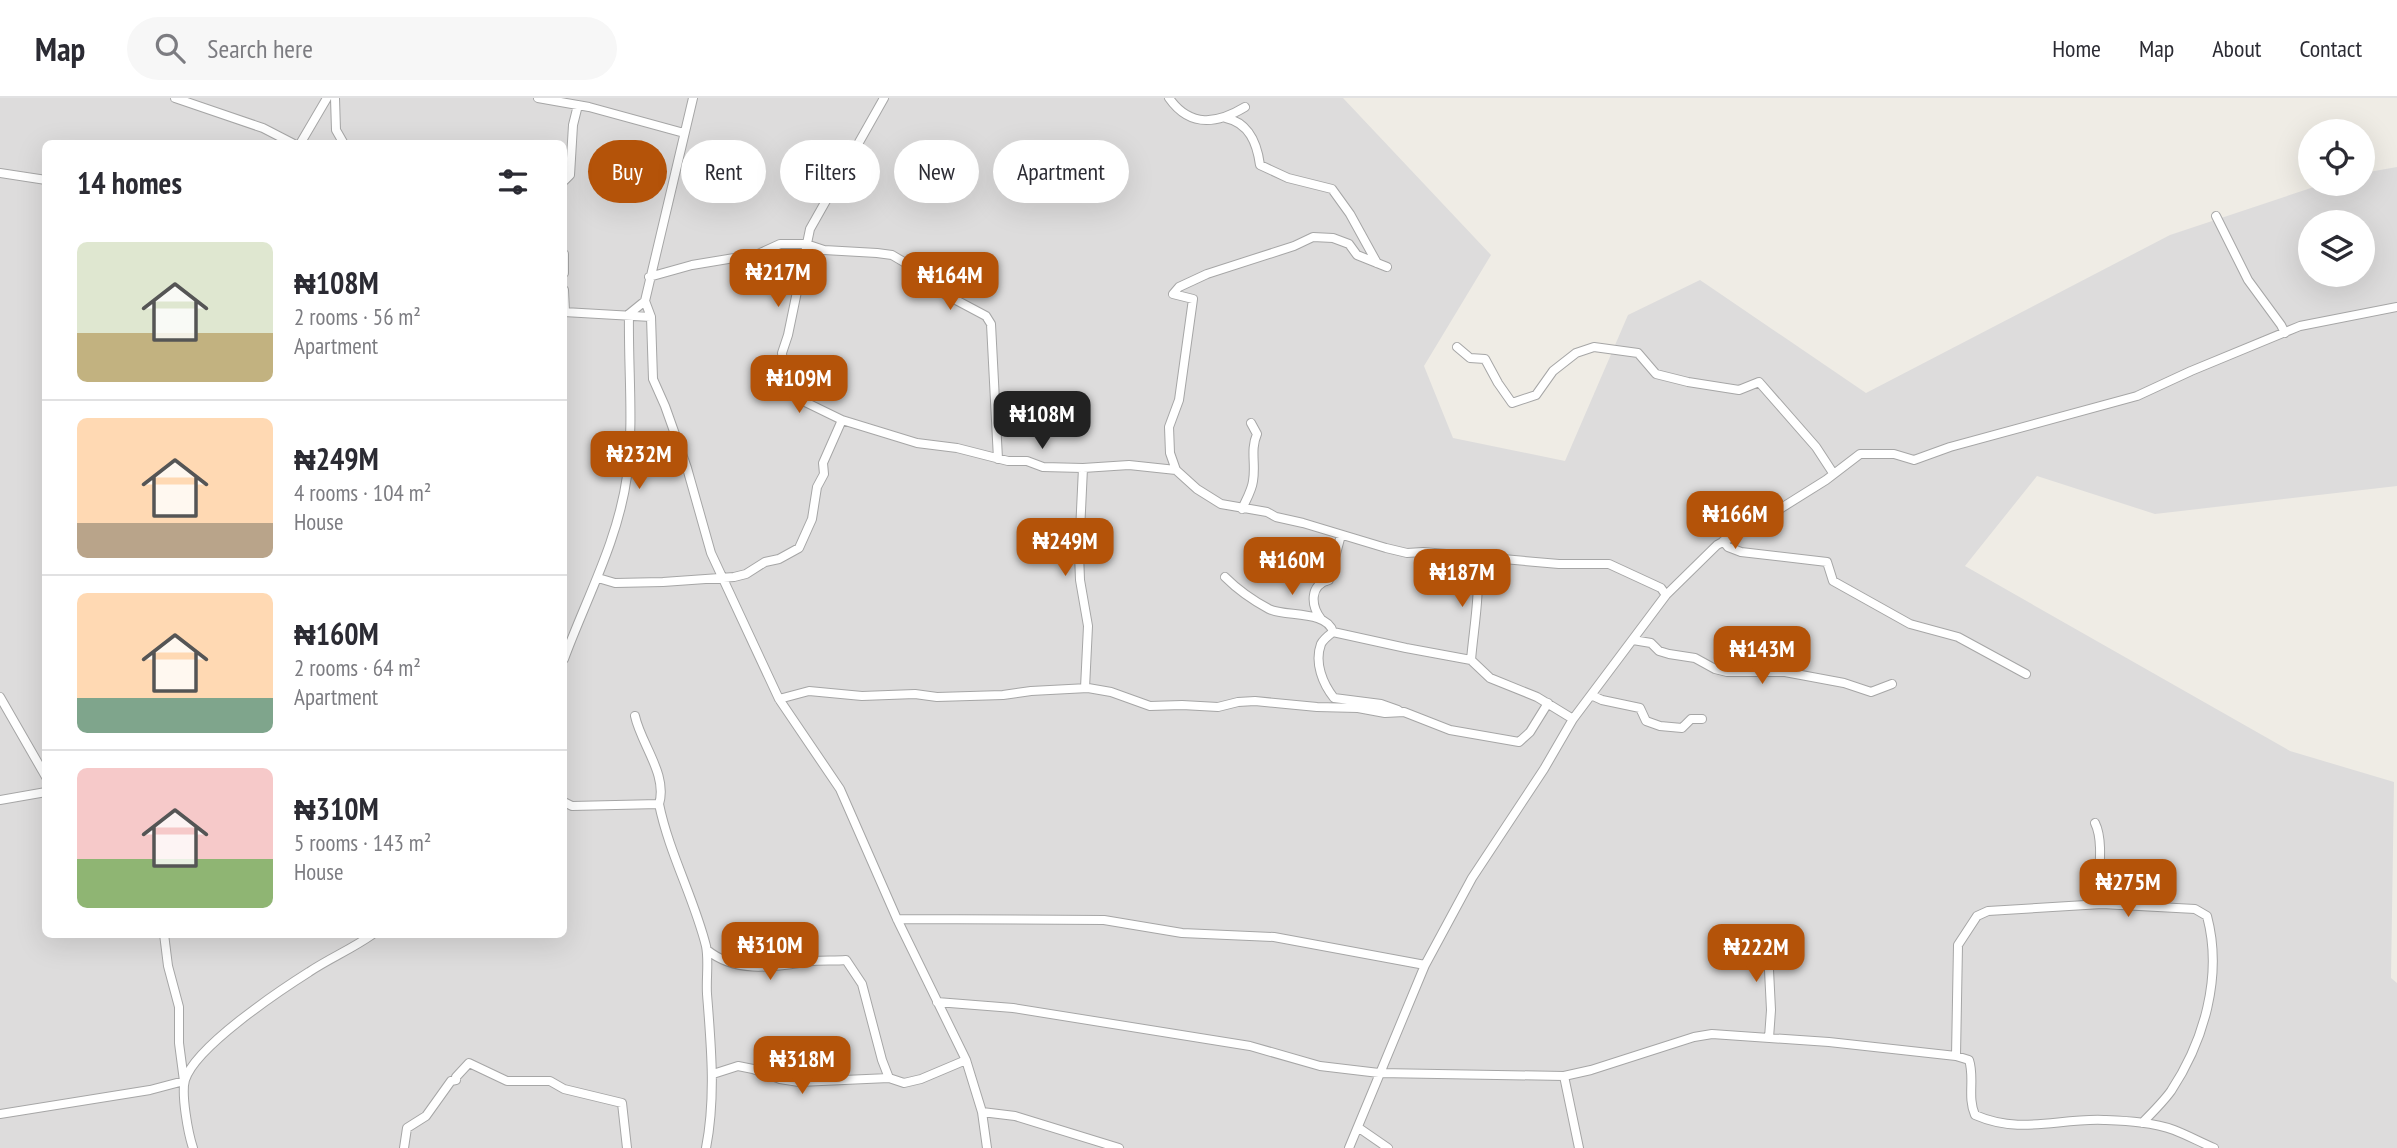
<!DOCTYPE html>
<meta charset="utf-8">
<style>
:root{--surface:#fff;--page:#f7f7f7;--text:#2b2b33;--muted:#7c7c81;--line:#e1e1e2;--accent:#b45309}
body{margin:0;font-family:"PT Sans Narrow",sans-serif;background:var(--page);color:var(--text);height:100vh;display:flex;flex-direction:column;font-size:26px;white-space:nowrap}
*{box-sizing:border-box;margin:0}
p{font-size:23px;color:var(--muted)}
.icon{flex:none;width:38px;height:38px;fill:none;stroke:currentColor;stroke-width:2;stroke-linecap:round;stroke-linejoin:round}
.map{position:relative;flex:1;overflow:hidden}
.panel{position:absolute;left:42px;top:42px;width:525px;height:798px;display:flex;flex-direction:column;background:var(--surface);border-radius:10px;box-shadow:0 7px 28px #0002}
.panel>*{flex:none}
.guide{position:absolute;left:588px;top:42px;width:665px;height:63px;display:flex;gap:14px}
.controls{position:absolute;left:2298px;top:21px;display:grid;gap:14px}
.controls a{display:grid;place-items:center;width:77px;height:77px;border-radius:50%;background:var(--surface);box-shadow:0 7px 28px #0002;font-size:35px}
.price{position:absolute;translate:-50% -60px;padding:0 16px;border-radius:14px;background:var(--accent);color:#fff;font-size:23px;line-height:46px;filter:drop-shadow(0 2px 4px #0008)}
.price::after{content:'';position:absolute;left:50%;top:42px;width:21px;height:16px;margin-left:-10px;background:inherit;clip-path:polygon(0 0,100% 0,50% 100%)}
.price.current{background:#222;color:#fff}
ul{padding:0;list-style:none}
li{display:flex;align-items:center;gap:21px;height:175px;padding:0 35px}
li+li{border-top:2px solid var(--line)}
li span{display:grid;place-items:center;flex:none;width:196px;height:140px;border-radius:10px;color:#555}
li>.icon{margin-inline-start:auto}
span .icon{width:84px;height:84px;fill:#fffc;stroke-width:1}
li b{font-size:30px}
h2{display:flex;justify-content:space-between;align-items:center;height:84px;padding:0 35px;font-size:30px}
.tag{padding:0 24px;border-radius:32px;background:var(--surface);box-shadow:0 7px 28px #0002;font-size:24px;line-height:63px}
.tag.current{background:var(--accent);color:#fff}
header{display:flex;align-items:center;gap:42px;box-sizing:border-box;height:98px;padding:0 35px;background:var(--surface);border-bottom:2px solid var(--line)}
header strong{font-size:33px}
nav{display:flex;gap:38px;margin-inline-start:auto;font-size:24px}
.search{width:490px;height:63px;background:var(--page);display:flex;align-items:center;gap:18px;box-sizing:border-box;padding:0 24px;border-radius:38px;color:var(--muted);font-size:26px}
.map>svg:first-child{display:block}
.residential{fill:#dddcdc;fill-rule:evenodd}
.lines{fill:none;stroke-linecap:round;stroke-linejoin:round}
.minor-casing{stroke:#a6a6a6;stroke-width:10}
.minor{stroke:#fff;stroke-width:8}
</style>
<header>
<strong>Map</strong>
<div class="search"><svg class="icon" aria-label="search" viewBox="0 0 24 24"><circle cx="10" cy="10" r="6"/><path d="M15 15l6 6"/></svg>Search here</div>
<nav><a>Home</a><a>Map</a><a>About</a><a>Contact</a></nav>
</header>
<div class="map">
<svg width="2397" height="1050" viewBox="0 0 2397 1050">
<rect width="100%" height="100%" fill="#efece5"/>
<path class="residential" d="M0,0h1343l148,157 -67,111 29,72 112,23 63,-146 72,-35 166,113 304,-158 153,-51h39l1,-11 34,-6v319l-242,28 -118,-38 -72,90 325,185 104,31 -3,196 6,5v165h-2397zM46,46h518v790h-518zM2310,124h52v53h-52z"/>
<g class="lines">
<g class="minor-casing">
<path id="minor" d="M175,0l88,30 31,16
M335,0l1,32 8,14
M538,0l51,9 95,26
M693,0l-48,203 6,16 2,62 12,27 22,62 24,85 68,146 61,90 57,130 69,141 16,52 5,36
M1169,0c21,30 48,26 76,9
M1226,20c23,5 31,25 34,47l28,13 44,11 18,25 27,49
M300,46l27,-46
M0,75l46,7
M564,83l6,-6 3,-50 5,-20
M2216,118l32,64 33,45 4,8
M564,156v19
M649,179l43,-12 66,-11 22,-10h26l18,6 53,3 15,2 22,13 25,23 47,25 5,8 7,135
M564,192l1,22
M564,214l87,5
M1457,249l13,11 15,1 13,24 14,20 24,-8 17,-24 23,-18 18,-6 44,6 18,21 32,8 51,8 20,-8 57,65 17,26
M842,322l-41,-20 -17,-25 -2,-22 6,-18 22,-106 74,-131
M1083,370l-4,85 1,27 8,46 -3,62
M1176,372l-6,-17 -1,-26 10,-27 14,-101 -20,-5 6,-7 28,-13 87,-28 19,-9 20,1 16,6 8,11 30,12
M1242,411c4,-9 10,-19 11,-28 3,-17 -3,-31 4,-47l-6,-11
M1723,443l5,6 13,5 86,10 6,19 77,43 48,13 68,37
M1225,479c12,12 29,24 44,32 16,8 58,1 64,23l73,16 65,12 19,18 47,19 36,22
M598,480l17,5 48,-1 71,-5 12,-3 19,-12 14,-3 20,-11 13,-29 5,-32 7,-13 -1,-11 19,-43 75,23 40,5 51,13h19l16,6 40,1 46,-3 47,5 21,19 24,15 46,8 9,5 27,6 83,25 21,5 16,-1 136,12h50l52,24 5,7
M1321,521c-10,-13 -12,-34 8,-39l12,-45
M1333,534c-4,3 -10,8 -12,12 -7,19 2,40 13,54l47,6 17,6
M1633,542l18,3 8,8 10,3 26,4 20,11 12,3h58l59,11 27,9 21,-8
M564,561c22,-60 54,-118 63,-183 7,-54 1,-107 2,-162l16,-13
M1471,562c3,-35 10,-68 5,-102
M1591,597l11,5 38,8 6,13 14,5 22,2 9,-9h11
M0,599l46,80
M779,601l30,-8 53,5 53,-2 22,3 66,-2 28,-4 57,-3 23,4 39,14 32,-1 36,2 20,-5 17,-1 62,6 41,1 27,5 19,-1 46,18 69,12 11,-10 18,-29
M635,618c6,28 33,59 24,88
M0,702l46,-8
M564,704l8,4 87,-2c10,49 35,94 47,142 3,15 0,32 1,48 4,51 9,103 -1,154
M2095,725c10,20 2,57 3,81
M897,821l207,1 78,13 92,4 151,28
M1767,832l4,80 -2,28
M707,852c31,25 70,16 106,11 11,-1 22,0 33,-1l16,24 20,76 7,18 15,5 17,-4 45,-19
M937,904l76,6 237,38 70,20 59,7 185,3 27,-6 103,-33 18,-3 117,8 127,14 13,4c6,18 -2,37 6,55 46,20 82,3 129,5 22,1 49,2 70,10 13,5 26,12 40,18
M1956,958l2,-111 19,-29 11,-5 114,-7 93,5 12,7c16,60 -3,125 -36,175 -8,11 -19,22 -29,32
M713,976l25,-8 15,3 27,10 19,3 90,-4
M1564,978l15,72
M982,1014l33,4 104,32
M0,1016l150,-24 34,-9 -5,-38v-36l-11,-41 -4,-32
M1359,1030l29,20
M193,1050c-5,-15 -12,-54 -8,-68 10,-33 94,-89 124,-108 21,-14 43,-23 64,-38
M404,1050l3,-20 19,-12 25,-35 5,-1v-3l13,-14 38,18h43l14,8 58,14 5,45
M1349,1050l76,-183 47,-87 72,-109 29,-50 93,-124 51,-50 34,-18 75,-47 34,-26h34l20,6 36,-13 187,-51 54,-25 109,-45 97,-19"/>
</g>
<use href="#minor" class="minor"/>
</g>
</svg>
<div class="controls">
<a><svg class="icon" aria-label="locate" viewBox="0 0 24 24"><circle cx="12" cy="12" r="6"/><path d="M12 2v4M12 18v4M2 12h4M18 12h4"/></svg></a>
<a><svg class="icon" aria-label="layers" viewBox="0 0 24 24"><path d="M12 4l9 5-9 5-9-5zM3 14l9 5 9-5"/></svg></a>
</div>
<b class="price" style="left:778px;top:211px">₦217M</b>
<b class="price" style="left:950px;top:214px">₦164M</b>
<b class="price" style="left:799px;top:317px">₦109M</b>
<b class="price current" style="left:1042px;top:353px">₦108M</b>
<b class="price" style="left:639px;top:393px">₦232M</b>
<b class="price" style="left:1735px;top:453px">₦166M</b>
<b class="price" style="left:1065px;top:480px">₦249M</b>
<b class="price" style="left:1292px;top:499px">₦160M</b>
<b class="price" style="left:1462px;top:511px">₦187M</b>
<b class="price" style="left:1762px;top:588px">₦143M</b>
<b class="price" style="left:2128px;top:821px">₦275M</b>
<b class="price" style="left:770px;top:884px">₦310M</b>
<b class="price" style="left:1756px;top:886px">₦222M</b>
<b class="price" style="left:802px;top:998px">₦318M</b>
<div class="guide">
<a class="tag current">Buy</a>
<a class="tag">Rent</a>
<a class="tag">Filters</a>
<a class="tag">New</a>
<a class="tag">Apartment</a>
</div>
<section class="panel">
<h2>14 homes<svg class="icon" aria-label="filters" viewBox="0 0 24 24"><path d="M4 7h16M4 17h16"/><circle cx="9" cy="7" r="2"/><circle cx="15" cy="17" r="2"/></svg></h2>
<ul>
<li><span style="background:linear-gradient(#dfe7d0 65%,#c2b280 0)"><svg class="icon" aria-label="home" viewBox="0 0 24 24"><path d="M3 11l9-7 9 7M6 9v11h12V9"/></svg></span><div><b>₦108M</b><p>2 rooms · 56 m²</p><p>Apartment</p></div></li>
<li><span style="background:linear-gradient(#ffd9b3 75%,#b9a48a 0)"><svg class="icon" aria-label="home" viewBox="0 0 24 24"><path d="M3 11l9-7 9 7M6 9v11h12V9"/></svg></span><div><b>₦249M</b><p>4 rooms · 104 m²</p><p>House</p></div></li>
<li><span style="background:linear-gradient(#ffd9b3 75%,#7fa58c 0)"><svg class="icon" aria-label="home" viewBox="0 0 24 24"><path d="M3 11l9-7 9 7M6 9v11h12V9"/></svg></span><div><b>₦160M</b><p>2 rooms · 64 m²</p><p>Apartment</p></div></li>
<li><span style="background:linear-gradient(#f6c9c9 65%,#8fb573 0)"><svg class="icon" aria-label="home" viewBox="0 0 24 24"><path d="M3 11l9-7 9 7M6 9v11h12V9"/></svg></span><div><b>₦310M</b><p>5 rooms · 143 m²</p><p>House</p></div></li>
</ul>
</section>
</div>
